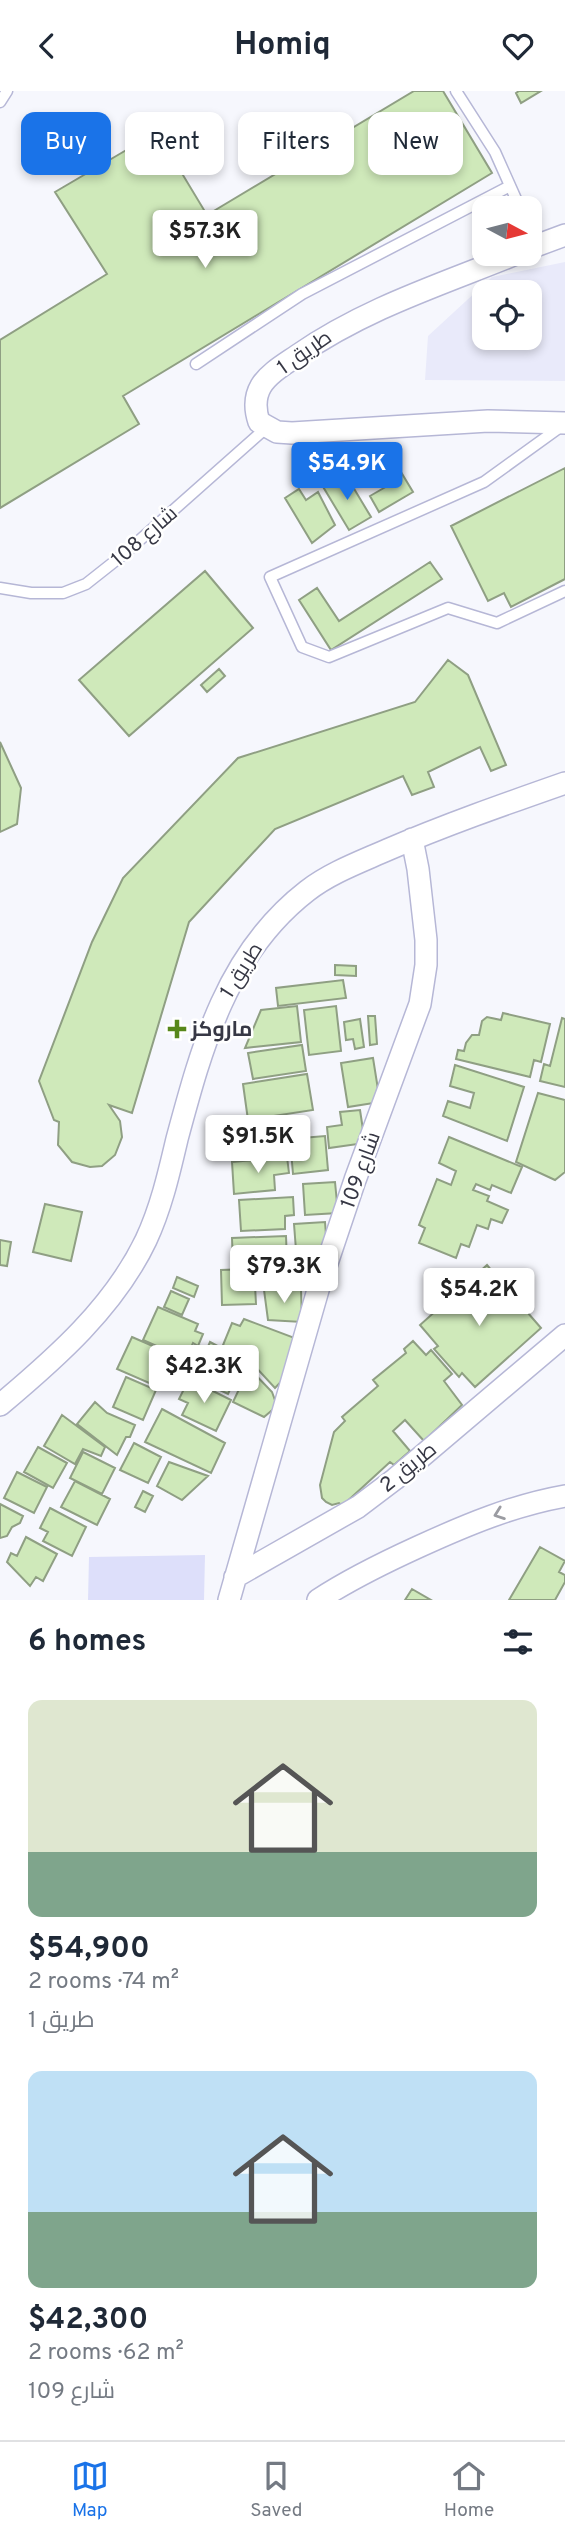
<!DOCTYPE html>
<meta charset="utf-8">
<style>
:root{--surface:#fff;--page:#f6f6f7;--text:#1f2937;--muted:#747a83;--line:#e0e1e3;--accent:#1a73e8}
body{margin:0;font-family:Overpass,Cairo,sans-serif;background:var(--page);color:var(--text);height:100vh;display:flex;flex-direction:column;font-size:26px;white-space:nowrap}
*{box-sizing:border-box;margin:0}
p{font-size:23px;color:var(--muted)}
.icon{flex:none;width:38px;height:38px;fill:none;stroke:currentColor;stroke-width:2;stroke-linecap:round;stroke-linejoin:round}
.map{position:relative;height:1509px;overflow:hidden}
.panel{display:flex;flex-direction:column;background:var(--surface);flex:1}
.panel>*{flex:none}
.top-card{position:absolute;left:21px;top:21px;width:523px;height:63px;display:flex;gap:14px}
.needle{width:46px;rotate:97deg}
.controls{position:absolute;left:472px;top:105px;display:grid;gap:14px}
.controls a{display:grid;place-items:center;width:70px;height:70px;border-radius:14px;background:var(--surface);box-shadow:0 4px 10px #0003;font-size:35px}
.price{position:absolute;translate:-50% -60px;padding:0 16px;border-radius:7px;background:#fff;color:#222;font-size:23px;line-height:46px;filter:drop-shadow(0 2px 4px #0008)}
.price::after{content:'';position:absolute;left:50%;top:42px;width:21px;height:16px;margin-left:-10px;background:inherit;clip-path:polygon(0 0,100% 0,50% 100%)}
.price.current{background:var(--accent);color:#fff}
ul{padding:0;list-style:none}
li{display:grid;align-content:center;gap:14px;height:371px;padding:0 28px}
li span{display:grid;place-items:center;height:217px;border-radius:14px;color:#555}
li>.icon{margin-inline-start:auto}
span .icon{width:126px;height:126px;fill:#fffc;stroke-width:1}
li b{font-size:30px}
h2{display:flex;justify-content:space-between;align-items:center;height:84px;padding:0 28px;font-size:30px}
.tag{padding:0 24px;border-radius:14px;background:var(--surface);box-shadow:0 4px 10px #0003;font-size:24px;line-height:63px}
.tag.current{background:var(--accent);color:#fff}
header{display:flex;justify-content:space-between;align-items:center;height:91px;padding:0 28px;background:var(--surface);font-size:32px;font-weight:700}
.dock{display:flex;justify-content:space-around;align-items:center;height:98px;border-top:2px solid var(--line);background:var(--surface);font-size:19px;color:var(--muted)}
.dock a{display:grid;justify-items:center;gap:4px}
.dock .current{color:var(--accent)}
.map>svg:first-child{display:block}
.built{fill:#e9eafa;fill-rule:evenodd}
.green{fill:#dddffa}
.building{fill:#cfe9ba;stroke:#8f9f83;stroke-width:2}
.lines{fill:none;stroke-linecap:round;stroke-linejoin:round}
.lane-casing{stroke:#b6b7d6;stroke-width:13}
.street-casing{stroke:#b6b7d6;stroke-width:24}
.lane{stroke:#fff;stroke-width:10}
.street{stroke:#fff;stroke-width:21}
.oneway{stroke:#9b9ca2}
.poi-dot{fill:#57871a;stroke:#fff;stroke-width:2.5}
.labels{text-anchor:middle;stroke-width:5;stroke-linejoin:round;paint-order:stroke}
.street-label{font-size:21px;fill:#373845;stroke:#fff}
.poi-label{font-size:21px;font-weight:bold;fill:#373845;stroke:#fff;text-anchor:start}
</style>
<header><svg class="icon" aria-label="back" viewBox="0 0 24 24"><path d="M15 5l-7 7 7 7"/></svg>Homiq<svg class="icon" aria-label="heart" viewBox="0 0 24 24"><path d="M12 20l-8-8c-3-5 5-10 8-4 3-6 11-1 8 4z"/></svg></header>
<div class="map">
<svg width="565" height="1509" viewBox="0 0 565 1509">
<rect width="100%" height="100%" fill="#f6f7fd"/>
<path class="built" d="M565,171v119l-140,-1 3,-44 64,-59zM485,201h45v46h-45z"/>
<path class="green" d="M205,1464l-1,45h-116l1,-43z"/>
<path class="building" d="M414,0h29l49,82 -369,223 16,28 -139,84v-168l107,-66 -52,-82 102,-60 50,83z
M519,0h22l-20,12 -5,-10z
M565,377v111l-54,28 -7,-14 -16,8 -37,-75z
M401,381l12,20 -34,20 -9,-16 19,-11 -3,-4z
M347,386l24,40 -22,13 -27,-45 12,-7 3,5z
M299,398l7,11 12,-8 17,33 -23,18 -27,-45z
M430,471l12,17 -111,71 -32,-50 18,-12 22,33z
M205,480l48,57 -124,108 -50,-56z
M448,569l20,15 38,90 -15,6 -11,-24 -52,25 6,15 -22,8 -9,-19 -128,53 -86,93 -57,191 -23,-8 11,16 2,16 -7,18 -13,11 -12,1 -18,-5 -14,-17 1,-23 -5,-2 -15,-39 53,-139 31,-64 115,-120 177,-56z
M219,578l6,7 -18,16 -6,-7z
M0,651l21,46 -4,36 -17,8z
M335,874l21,1v10l-21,-1z
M343,889l3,18 -68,8 -2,-18z
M297,915l4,36 -56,6 16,-38z
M336,915l5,45 -32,4 -5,-45z
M503,922l47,11 -9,38 -7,-2 -4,17 -74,-18 2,-9 6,1 2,-8 6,-8h7l3,-14 5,-4 14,3z
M368,925h7l2,28 -7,1z
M562,927l3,1v68l-25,-6 4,-17 6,2z
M360,928l4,28 -9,2 -2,-10 -7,1 -2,-18z
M302,954l4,26 -53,8 -5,-26z
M373,967l7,44 -32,5 -7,-44z
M455,974l69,22 -17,54 -64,-25 5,-15 22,7 4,-15 -24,-7z
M307,983l6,36 -65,10 -5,-36z
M538,1002l27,7v72l-10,8 -39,-18z
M360,1019l5,33 -36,5 -2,-21 15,-2 -2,-13z
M297,1025l3,19 -12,2 2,17 -47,6 -5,-36z
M325,1045l3,34 -35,4 -3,-35z
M449,1046l73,30 -11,26 -19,-8 -2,5 -14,-6 -3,6 16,6 -2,5 21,9 -6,13 -11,-4 -3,10 -11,-4 -8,22 -8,-3 -5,14 -37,-15 6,-15 -6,-3 18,-46 14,6 5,-14 -17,-8z
M287,1066l2,16 -15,2 1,15 -41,4 -2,-32z
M335,1091l3,31 -33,2 -2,-31z
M293,1106l1,18 -9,1v13l-44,2 -2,-31z
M45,1113l37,8 -11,49 -38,-9z
M325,1131l2,26 -31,2 -2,-26z
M286,1145l1,26 -54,3 -1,-27z
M0,1149l11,2 -4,24 -7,-1z
M313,1166l2,28 -33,2 -1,-15 13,-1 -1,-13z
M487,1174l21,25 -5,5 12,15 6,-5 20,23 -66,59 -13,-14 -3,4 -25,-28 4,-3 -18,-21z
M275,1177v16l-20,1 1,19 -34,1 -1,-35z
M177,1186l21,9 -4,11 -21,-9z
M301,1198l1,33 -34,-2 -4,-30z
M171,1200l18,8 -7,16 -18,-8z
M158,1216l40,17 -3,7 8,3 -5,12 -5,-3 -7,16 -43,-19z
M244,1228l56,21 -9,31 -16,17 -25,-27 -27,-16 9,-22 8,3z
M132,1246l53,23 -5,10 -14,-6 -10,22 -39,-17z
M413,1250l13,14 5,-5 21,24 -8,7 18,24 -38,36 -19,-21 -12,11 17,20 -16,14 -4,-3 -48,44 -3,-3 -7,2 -6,-3 -4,-4 -2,-13 14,-53 11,-11 -3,-4 36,-31 -5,-6 33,-27 -2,-4z
M210,1251l34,18 -16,34 -40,-19 13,-29 6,3z
M249,1277l23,24 5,14 -13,11 -31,-15z
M126,1286l30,13 -13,30 -30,-13z
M189,1288l42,21 -15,31 -34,-16 6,-12 -9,-4z
M95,1311l12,11 28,12 -5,12h-4l-9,18 -40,-31z
M162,1318l63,34 -14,30 -66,-31z
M62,1324l43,32 -4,9 -18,-7 -8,15 -31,-18z
M134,1352l27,14 -13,26 -28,-13z
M38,1356l29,16 -14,25 -29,-16z
M83,1361l32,16 -13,26 -32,-16z
M169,1371l39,14 -26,24 -25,-14z
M17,1381l30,15 -13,26 -30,-15z
M75,1390l35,18 -13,26 -36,-18z
M143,1400l10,5 -8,16 -10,-5z
M0,1413l23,12 -3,7 -8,4 -5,9 -7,2z
M50,1417l36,19 -14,29 -29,-15 5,-9 -8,-4z
M26,1446l31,17 -14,27 -7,-4 -6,9 -23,-24 4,-9 6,3z
M540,1456l25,14 -6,11 6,3v7l-10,18h-46z
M412,1498l19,11h-26z"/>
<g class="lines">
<g class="lane-casing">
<path id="lane" d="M456,0l39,61 25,56
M0,11l7,-11
M530,141l6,13
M196,273l106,-70 208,-108
M563,334l-79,57 -214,95 32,70 27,10 119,-49 49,15 68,-32
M0,497l31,5h32l23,-9 38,-30 142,-126"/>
</g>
<g class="street-casing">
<path id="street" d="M530,157l35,-13
M516,163c-76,31 -150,54 -218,101 -13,9 -29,18 -37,31 -7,12 -6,24 -2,36l18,10 15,1 196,-12 77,2
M0,1314c56,-47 114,-98 146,-165 15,-32 23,-67 31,-101 25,-93 50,-186 130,-248 23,-18 53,-29 80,-41 58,-25 118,-46 178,-67
M235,1486l123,-70 37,-28 170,-144
M229,1509l89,-310 37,-110 65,-176 6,-39v-25l-8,-71 -6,-30
M318,1509c32,-21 65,-37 100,-53 48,-22 96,-42 147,-51"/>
</g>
<use href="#lane" class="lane"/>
<use href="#street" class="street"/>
</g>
<defs><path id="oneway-chevron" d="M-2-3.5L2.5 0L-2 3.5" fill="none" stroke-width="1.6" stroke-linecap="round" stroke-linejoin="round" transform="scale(1.75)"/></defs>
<use class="oneway" href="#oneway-chevron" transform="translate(499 1423) rotate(160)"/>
<path class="poi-dot" d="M173.5 927.5h7v7h7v7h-7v7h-7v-7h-7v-7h7z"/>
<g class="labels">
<g class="street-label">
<text transform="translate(304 261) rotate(-35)" y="7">طريق 1</text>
<text transform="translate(144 445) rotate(-41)" y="7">شارع 108</text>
<text transform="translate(241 879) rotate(-58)" y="7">طريق 1</text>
<text transform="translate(360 1079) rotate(-70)" y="7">شارع 109</text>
<text transform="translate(408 1376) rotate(-39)" y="7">طريق 2</text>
</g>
<g class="poi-label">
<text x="191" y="945">ماروكز</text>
</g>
</g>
</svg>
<div class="controls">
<a><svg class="needle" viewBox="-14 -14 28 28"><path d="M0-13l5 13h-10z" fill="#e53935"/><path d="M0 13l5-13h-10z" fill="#747a83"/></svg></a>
<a><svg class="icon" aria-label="locate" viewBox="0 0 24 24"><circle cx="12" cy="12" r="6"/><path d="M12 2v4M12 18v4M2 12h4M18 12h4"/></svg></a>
</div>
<b class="price" style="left:205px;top:179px">$57.3K</b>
<b class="price current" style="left:347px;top:411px">$54.9K</b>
<b class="price" style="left:258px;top:1084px">$91.5K</b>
<b class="price" style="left:284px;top:1214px">$79.3K</b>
<b class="price" style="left:479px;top:1237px">$54.2K</b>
<b class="price" style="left:204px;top:1314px">$42.3K</b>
<div class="top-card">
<a class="tag current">Buy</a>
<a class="tag">Rent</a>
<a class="tag">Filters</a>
<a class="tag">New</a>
</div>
</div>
<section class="panel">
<h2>6 homes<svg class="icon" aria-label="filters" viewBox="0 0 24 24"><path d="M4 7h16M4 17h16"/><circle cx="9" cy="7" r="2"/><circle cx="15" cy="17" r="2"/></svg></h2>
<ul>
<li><span style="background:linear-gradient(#dfe7d0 70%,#7fa58c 0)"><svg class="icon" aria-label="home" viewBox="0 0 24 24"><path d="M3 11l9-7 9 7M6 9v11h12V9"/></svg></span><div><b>$54,900</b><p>2 rooms · 74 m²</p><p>طريق 1</p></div></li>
<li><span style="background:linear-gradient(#bfe0f5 65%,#7fa58c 0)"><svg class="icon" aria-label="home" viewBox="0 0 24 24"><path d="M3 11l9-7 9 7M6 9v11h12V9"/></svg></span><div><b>$42,300</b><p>2 rooms · 62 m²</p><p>شارع 109</p></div></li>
</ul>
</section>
<nav class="dock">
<a class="current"><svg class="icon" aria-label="map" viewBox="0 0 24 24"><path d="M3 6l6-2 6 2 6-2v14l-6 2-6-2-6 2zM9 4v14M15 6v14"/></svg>Map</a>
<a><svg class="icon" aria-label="saved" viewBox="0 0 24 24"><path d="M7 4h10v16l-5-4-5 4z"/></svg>Saved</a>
<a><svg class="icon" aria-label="home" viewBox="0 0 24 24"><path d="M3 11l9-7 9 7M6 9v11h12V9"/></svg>Home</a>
</nav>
